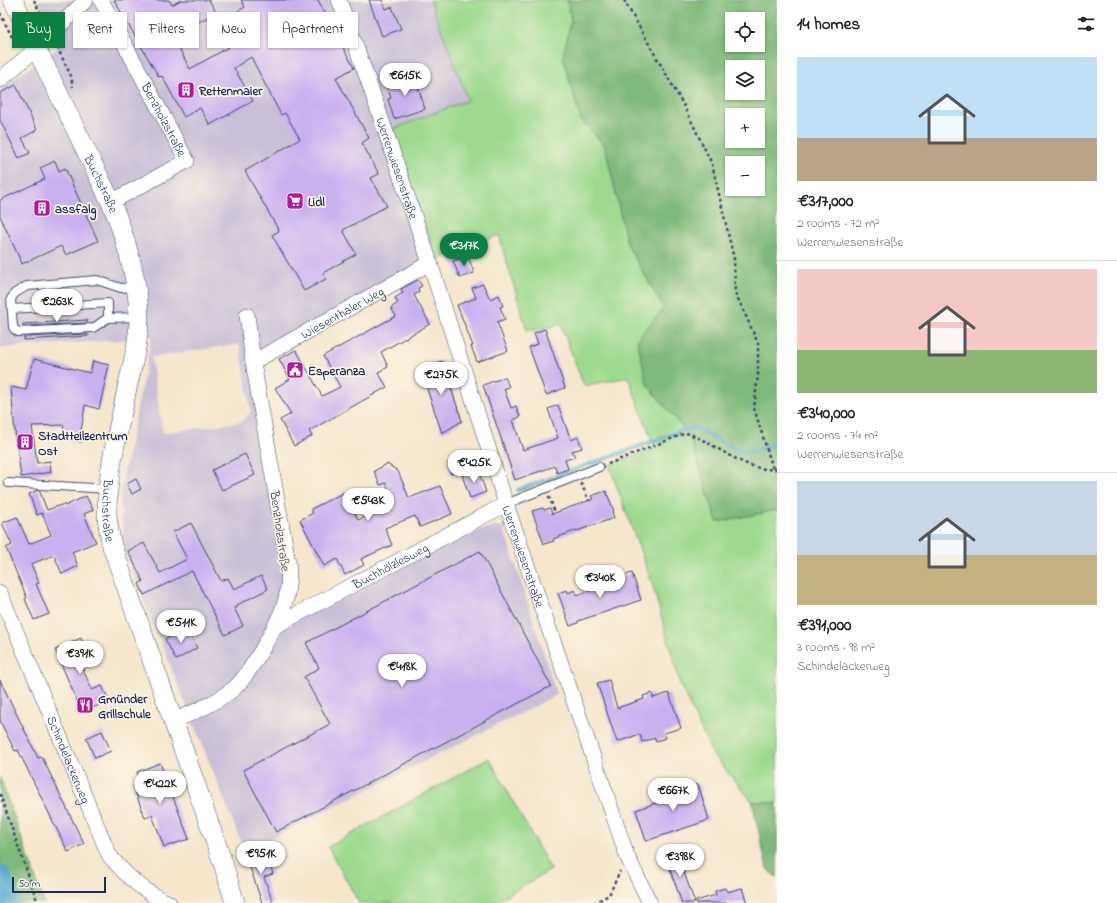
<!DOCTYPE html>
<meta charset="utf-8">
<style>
:root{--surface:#fff;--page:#f6f6f6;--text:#222;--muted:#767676;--line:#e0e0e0;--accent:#0b8043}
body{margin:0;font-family:"Indie Flower",sans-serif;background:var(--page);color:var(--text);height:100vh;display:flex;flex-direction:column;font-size:15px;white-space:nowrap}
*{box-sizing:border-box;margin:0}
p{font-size:13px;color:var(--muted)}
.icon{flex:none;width:22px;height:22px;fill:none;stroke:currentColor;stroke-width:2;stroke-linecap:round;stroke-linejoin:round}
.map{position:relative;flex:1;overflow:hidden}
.side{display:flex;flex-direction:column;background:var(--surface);width:340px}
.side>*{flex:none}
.banner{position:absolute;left:12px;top:12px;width:380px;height:36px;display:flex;gap:8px}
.buttons{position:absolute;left:725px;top:12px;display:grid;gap:8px}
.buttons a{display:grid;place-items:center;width:40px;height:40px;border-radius:0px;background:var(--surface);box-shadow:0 1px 3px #0004;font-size:20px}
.scale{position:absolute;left:12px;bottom:10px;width:94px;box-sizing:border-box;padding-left:4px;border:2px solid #1b2f5e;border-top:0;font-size:11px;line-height:14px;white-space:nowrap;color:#1b2f5e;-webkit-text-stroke:3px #fcf5e5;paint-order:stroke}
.price{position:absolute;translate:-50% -34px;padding:0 9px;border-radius:14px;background:#fff;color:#222;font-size:13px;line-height:26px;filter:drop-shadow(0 1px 2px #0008)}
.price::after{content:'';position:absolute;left:50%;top:24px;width:12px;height:9px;margin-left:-6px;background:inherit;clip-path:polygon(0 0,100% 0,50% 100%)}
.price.selected{background:var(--accent);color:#fff}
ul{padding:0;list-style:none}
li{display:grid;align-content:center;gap:8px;height:212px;padding:0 20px}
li+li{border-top:1px solid var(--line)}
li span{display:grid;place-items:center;height:124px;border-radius:0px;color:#555}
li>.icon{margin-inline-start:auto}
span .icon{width:72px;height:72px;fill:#fffc;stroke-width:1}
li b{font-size:17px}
h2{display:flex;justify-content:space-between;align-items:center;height:48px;padding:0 20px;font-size:17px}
.chip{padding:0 14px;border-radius:0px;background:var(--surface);box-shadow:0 1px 3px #0004;font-size:14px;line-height:36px}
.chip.selected{background:var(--accent);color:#fff}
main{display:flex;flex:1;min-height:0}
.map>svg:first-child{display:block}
.industrial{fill:#c9bfd7;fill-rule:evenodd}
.green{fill:#9dda8e;stroke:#5c8476}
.forest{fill:#7eba79;stroke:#4c746c;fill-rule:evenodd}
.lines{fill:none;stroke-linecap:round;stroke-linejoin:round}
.stream{stroke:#4fa8cc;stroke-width:4}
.river{stroke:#4fa8cc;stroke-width:23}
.building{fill:#c9b1f0}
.service-casing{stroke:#3c4a6e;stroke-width:10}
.minor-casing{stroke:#3c4a6e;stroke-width:16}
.tertiary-casing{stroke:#3c4a6e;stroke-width:20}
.path{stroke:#3c4a6e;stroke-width:2.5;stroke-dasharray:3 3;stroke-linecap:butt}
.service{stroke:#fff;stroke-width:8}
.minor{stroke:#fff;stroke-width:15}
.tertiary{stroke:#fff;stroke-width:19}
.labels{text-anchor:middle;stroke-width:3.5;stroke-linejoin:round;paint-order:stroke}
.poi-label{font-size:13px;font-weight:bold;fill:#1b2f5e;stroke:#fcf5e5;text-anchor:start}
.street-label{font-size:13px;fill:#1b2f5e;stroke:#fcf5e5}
</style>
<main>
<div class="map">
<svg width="777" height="903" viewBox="0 0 777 903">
<rect width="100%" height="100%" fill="#fcf5e5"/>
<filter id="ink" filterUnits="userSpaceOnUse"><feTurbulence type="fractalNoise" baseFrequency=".025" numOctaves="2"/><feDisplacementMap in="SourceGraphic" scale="8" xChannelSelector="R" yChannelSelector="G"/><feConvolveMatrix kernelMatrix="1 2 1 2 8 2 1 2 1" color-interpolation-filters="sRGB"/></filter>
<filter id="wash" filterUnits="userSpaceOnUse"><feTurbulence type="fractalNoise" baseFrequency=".012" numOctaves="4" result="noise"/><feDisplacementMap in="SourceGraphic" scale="16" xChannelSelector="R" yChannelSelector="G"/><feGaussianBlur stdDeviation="0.9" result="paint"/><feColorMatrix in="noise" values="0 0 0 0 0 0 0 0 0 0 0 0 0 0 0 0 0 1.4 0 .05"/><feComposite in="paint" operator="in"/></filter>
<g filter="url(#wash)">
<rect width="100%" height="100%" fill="#f5e6cc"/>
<path class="industrial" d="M38,0h392l38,100 -32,160 -183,102 36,206 -14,57 140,-73 64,-22 24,-4 54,169 -312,156 -121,-300 -4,-58 32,-157 -31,4 -121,8v-260l59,-41zM240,344l11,67 -6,8 -4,3 -78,11 -12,-76z"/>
<path class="green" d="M430,0h137l4,21 -8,36 18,63 24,25 22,99 37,65 -27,30 10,45 43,53 27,85 60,-12v293l-25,-2 -39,-46 -32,-68 -29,-104 -43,-118 46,-17 -27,-71 -44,9 -23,-61 -34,6 -28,-96 -63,25 -43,-131 75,-29z
M489,758l62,112 -59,33h-133l-31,-56z"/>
<path class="forest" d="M567,0h210v510l-60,12 -27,-85 -43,-53 -10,-45 27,-31 -37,-64 -22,-98 -24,-26 -18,-63 8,-36zM732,19h26v26h-26zM732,67h26v26h-26zM732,115h26v26h-26zM732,163h26v26h-26z
M0,777l43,122 2,4h-45z
M752,801l25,2v75l-10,-9z"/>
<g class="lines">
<path class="stream" d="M518,490l175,-63 49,26 24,-5 11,-6"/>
<path class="river" d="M0,877l8,26"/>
</g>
<g id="blocks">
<path class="building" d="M114,0h55l3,5 9,-5h28l7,12 -43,25 17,32 39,-22 -13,-24 29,-16 -4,-7h77l36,68 -18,10 33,60 -7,5 17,31 -8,4 16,28 -44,24 13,24 -33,19 3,6 -22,12 -32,-56 7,-4 -34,-60 55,-32 -15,-26 -4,2 -30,-58 -17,11 19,33 -43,24 -10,-17 -16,9 -22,-41 -3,1z
M369,0h13l4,9 6,-2 9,22 -19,7z
M414,74l11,35 -31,10 -6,-20 3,-1 -5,-15z
M16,85l21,45 -15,8 8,15 -11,5 -19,-38v-27z
M55,161l4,10 6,-3 33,73 -32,14 -5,-9 -39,18 -22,-48v-16l45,-21 -5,-11z
M468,256l6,17 -14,5 -7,-17z
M418,280l4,6 -4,2 1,4 -5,3 16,29 -49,28 7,15 -10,5 9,15 -78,44 3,5 -18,10 -14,-26 11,-6 -16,-26 15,-9 -11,-20 17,-9 26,46 18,-9 -17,-31 73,-40 -5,-8 7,-5 -3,-5 8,-5 -2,-4z
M483,284l7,15 9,-4 4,11 -3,1 5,12 -8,3 11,29 -31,11 -6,-16h2l-16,-41 19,-7 -4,-10z
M87,320v3l-64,3v-2z
M545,329l20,59 -19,7 -17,-48 9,-3 -4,-11z
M88,334v2l-64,4v-3z
M34,359l56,14 3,-12 16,4 -10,44 -14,-4 -4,27 3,1 -2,9 -20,-4 2,-13 -32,1 5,37 13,-2 1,11 -30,5 -7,-54 -3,-36 15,3z
M442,361l20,60 -20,12 -22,-65z
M505,377l4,10 -5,2 7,19 5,-2 4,11 -7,3 10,30 35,-12 -10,-29 10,-4 13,35 7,-3 4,11 -10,3 3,6 -10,3 3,9 -11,4 -2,-7 -40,14 -32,-95z
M245,454l10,21 -33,15 -10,-20z
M458,459l4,11 -11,4 -3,-11z
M387,464l11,7 11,27 31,-12 12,28 -32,13 -5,-11 -30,12 7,17 -31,14 3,6 -19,10 -8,-16 -13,7 -24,-46 13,-7 -2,-4 34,-17 13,28 36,-15 -8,-22 -6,2 -6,-14z
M478,470l8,22 -16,6 -8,-23z
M136,479l5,10 -9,5 -5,-10z
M39,490l8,20 17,-6 1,2 21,-10 7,14 -9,4 12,28 -24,10 6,14 -16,8 -8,-19 -23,9 8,19 -3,1 13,30 -15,6 -9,-21 2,-1 -21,-50 6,-3 -10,-22 15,-6 12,27 22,-9 -9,-22 -5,2 -8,-21z
M606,491l8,20 -2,1 2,6 -37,13v-1l-24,9 1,2 -10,3 -12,-33 11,-3 1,2 6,-2 2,6 41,-15 -2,-3z
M191,523l30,58 7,-3 6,11 27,-13 7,13 -31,16 1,2 -4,1 9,18 -18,9 -33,-64 -48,24 -5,-11 4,-3 -15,-30 16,-8 16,30 27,-14 -14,-27z
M480,551l71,135 -275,146 -33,-62 87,-46 -26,-47 15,-9 -13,-25z
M632,573l9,27 -63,21v2l-8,3 -12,-33 9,-3 1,3 7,-3 2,5 41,-14 -1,-3z
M187,629l10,19 -21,12 -11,-21z
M81,638l10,23 -10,4 11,25 10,-4 7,15 -27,11 -27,-62z
M0,680l38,78 4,-1 42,87 -16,8 -50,-102 -3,1 -15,-30z
M609,680l8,28 27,-9 -1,-3 9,-3 1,5 16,-5 12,35 -17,5 2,5 -10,3 -1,-3 -13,4 -2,-8 -23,8 -20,-59z
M102,731l9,20 -16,7 -9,-20z
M160,763l29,76 -25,8 -12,-32 -7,3 -12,-32 8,-3 -4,-11z
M680,784l1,6 17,-6 11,36 -63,21 -10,-31 23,-8 -2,-7 15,-5 -1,-3z
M677,851l5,16 13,36h-13l-17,-48z
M266,852l7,22 -9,3 9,26h-11l-15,-45z
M725,888l2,4 15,-4 5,15h-50l-1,-2 20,-6 -1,-4z"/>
</g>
</g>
<g filter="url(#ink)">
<use href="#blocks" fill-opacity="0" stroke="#3c4a6e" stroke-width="1"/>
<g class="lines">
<g class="service-casing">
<path id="service" d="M135,287l-14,1 -24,-8 -70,6 -12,7 -4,6 2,28 2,3 3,2 75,-4 15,-10 31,-1
M12,309l96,-6v15
M8,483l101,6
M506,504l93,-37"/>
</g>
<g class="minor-casing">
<g id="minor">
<path id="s1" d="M101,0l86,161 -76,41"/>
<path id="s2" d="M339,0l29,80 62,183 76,241 113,328 8,24 23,47"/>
<path d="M0,80l37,-32 49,-48"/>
<path id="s3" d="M253,362l177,-99"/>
<path id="s4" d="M0,593l109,262c16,20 36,38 60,48"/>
<path id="s5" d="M275,626l231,-122"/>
<path d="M173,721c21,-9 41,-17 59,-31 16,-12 50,-72 54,-92 3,-9 2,-20 3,-30l-36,-206 -6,-47"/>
</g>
</g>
<g class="tertiary-casing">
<g id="tertiary">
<path id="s6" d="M13,0l98,202c14,33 27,78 28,114 0,24 -6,48 -12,72 -8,41 -20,82 -20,125 0,11 3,22 5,33l111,317 12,40"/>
</g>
</g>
<path class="path" d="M34,0l11,23
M624,0l60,106 28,58 22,95 1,33 23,51v32l-4,33 19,61
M0,13l13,26
M57,47l14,29 2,11
M608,464l78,-31c29,9 59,40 91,36
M581,483l8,18
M548,497l2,2 4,11 -3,1
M0,794l38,109
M594,903l15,-8 11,-24"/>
<use href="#service" class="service"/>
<use href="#minor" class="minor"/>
<use href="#tertiary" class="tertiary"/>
</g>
</g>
<defs>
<g id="building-square" transform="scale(0.9)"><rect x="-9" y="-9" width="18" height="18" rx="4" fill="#b5179e" stroke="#fcf5e5"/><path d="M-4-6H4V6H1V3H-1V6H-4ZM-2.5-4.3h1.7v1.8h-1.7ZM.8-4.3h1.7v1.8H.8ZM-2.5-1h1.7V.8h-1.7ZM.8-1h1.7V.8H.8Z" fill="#fff"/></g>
<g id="supermarket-square" transform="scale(0.9)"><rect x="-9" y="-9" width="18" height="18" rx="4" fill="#b5179e" stroke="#fcf5e5"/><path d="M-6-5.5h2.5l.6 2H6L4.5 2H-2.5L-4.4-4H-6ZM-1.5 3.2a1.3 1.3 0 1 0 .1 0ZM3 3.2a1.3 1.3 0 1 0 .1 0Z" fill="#fff"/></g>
<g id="civic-square" transform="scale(0.9)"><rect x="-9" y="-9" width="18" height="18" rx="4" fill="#b5179e" stroke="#fcf5e5"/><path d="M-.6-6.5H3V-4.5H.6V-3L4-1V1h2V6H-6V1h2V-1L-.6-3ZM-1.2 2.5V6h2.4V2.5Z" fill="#fff"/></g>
<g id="restaurant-square" transform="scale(0.9)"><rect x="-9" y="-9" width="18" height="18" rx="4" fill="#b5179e" stroke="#fcf5e5"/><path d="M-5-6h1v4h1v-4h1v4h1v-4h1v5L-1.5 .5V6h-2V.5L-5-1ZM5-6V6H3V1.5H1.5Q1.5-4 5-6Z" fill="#fff"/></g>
</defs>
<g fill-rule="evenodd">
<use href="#building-square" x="186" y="90"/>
<use href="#supermarket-square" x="295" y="201"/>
<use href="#building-square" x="42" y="208"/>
<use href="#civic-square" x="295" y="370"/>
<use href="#building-square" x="25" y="442"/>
<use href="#restaurant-square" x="85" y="705"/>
</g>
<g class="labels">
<g class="poi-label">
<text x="199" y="95">Rettenmaier</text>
<text x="308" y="206">Lidl</text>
<text x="55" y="213">assfalg</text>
<text x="308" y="375">Esperanza</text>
<text x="38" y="440">Stadtteilzentrum<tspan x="38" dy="15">Ost</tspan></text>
<text x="98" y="703">Gmünder<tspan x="98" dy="15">Grillschule</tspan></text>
</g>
<g class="street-label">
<text dy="5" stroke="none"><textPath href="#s1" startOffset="135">Benzholzstraße</textPath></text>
<text dy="5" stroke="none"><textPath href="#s2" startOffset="178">Werrenwiesenstraße</textPath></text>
<text dy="5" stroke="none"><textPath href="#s6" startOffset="204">Buchstraße</textPath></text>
<text dy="5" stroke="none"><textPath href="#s3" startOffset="102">Wiesenthaler Weg</textPath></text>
<text dy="5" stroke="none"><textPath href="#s6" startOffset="540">Buchstraße</textPath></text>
<text transform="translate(281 531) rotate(82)" y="5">Benzholzstraße</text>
<text dy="5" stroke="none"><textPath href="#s2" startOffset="586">Werrenwiesenstraße</textPath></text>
<text dy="5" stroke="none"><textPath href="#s5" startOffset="130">Buchhölzlesweg</textPath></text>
<text dy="5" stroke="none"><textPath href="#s4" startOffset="180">Schindelackerweg</textPath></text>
</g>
</g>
</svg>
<div class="buttons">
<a><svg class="icon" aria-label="locate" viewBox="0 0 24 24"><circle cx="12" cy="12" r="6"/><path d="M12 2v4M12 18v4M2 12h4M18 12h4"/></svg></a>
<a><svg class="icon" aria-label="layers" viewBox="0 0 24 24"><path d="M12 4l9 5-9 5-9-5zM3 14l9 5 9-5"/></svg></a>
<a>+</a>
<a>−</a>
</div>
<div class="scale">50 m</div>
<b class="price" style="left:405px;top:97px">€615K</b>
<b class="price selected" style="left:464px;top:267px">€317K</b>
<b class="price" style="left:57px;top:323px">€263K</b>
<b class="price" style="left:441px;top:396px">€275K</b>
<b class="price" style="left:474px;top:484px">€425K</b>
<b class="price" style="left:368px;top:522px">€543K</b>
<b class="price" style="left:600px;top:599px">€340K</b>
<b class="price" style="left:181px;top:644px">€511K</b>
<b class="price" style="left:80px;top:675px">€391K</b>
<b class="price" style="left:402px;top:688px">€418K</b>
<b class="price" style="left:160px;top:805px">€422K</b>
<b class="price" style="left:673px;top:812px">€667K</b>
<b class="price" style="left:261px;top:875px">€951K</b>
<b class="price" style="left:680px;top:878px">€398K</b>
<div class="banner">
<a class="chip selected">Buy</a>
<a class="chip">Rent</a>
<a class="chip">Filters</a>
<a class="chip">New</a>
<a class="chip">Apartment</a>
</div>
</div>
<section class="side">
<h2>14 homes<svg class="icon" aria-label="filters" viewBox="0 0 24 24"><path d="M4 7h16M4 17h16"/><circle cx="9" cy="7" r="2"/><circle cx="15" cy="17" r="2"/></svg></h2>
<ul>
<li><span style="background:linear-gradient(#bfe0f5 65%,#b9a48a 0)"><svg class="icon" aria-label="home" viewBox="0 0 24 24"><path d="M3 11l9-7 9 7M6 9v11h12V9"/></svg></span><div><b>€317,000</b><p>2 rooms · 72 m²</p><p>Werrenwiesenstraße</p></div></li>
<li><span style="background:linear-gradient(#f6c9c9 65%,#8fb573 0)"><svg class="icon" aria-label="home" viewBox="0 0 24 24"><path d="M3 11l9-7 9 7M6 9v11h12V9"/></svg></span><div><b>€340,000</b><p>2 rooms · 74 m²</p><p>Werrenwiesenstraße</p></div></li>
<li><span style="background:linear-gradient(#c9d6e8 60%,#c2b280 0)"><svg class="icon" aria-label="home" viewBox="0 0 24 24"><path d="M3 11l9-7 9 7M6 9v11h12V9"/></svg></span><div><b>€391,000</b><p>3 rooms · 98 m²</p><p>Schindelackerweg</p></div></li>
</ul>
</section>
</main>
